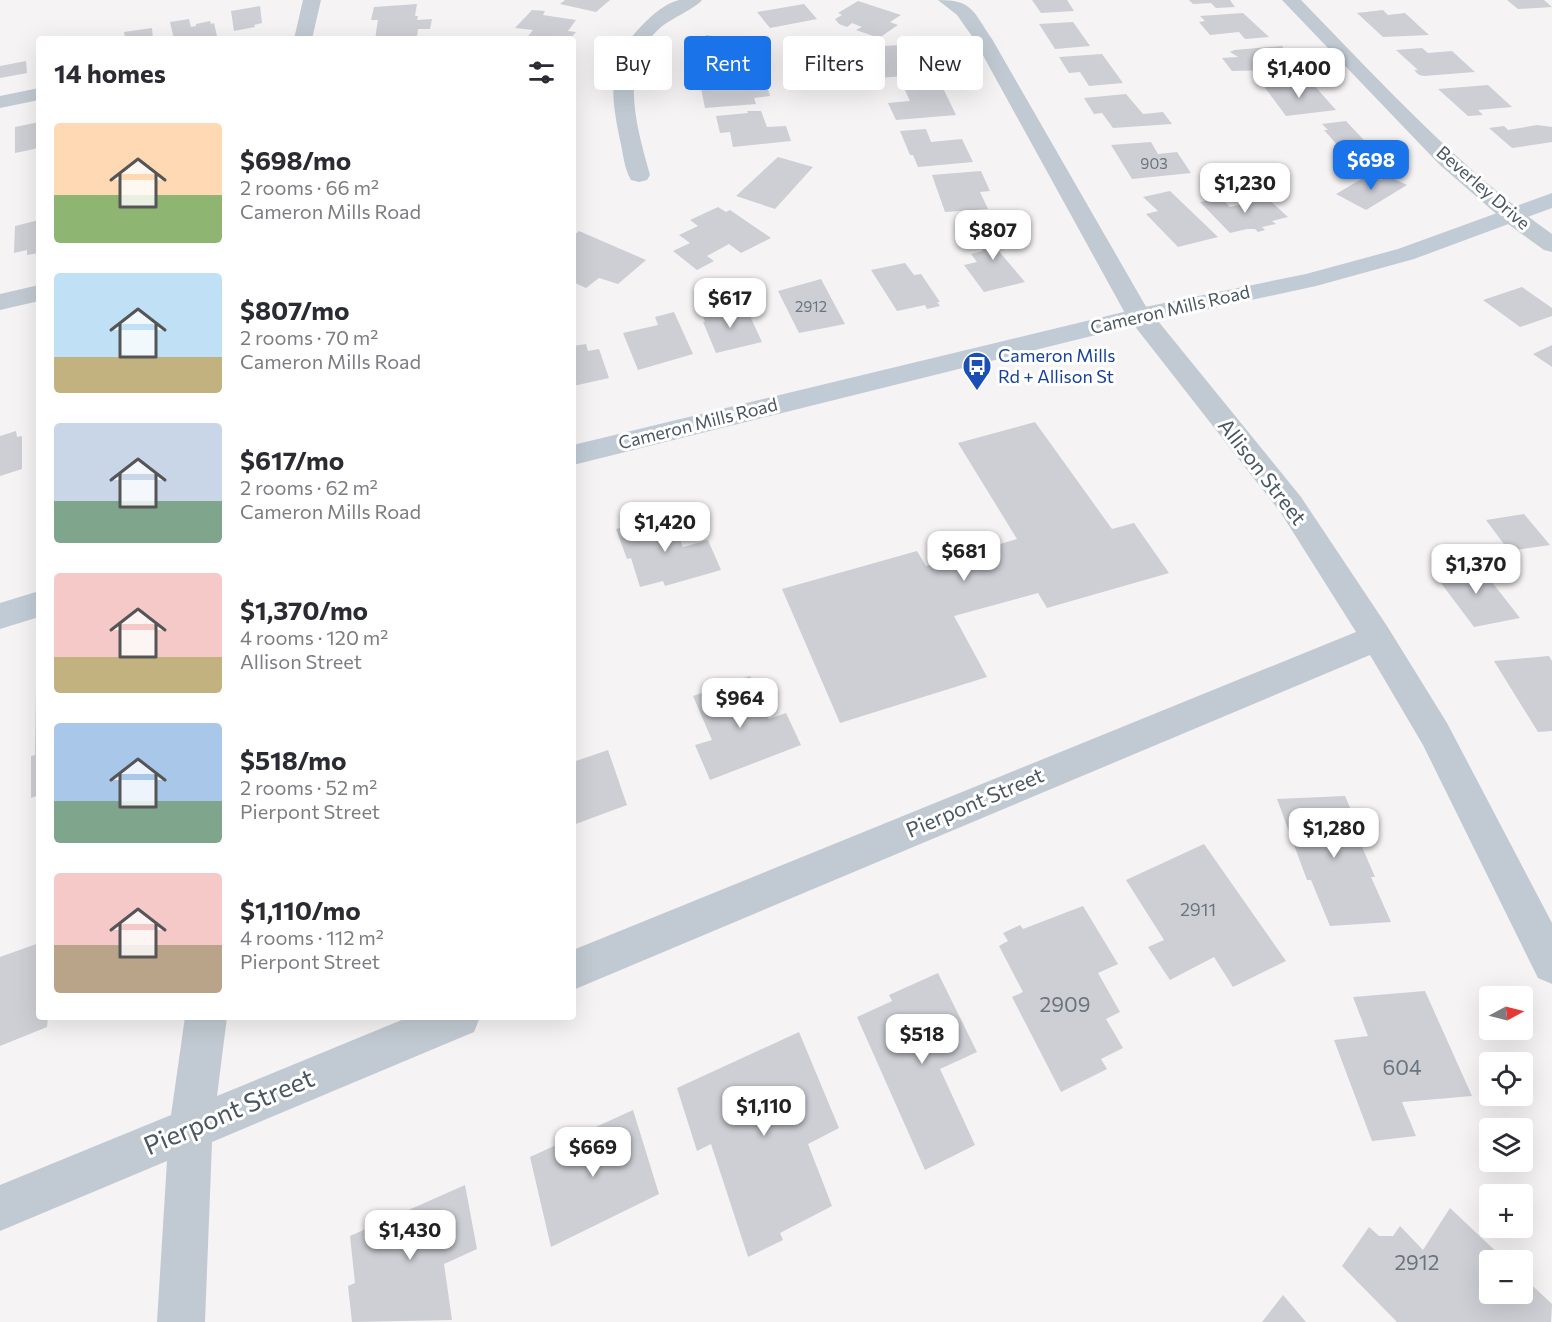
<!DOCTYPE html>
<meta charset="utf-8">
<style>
:root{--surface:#fff;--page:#f7f7f7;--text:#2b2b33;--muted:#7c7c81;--accent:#1a73e8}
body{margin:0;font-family:Commissioner,sans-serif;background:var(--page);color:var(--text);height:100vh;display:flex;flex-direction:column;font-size:22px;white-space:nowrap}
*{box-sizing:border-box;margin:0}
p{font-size:20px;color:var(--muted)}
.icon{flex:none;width:33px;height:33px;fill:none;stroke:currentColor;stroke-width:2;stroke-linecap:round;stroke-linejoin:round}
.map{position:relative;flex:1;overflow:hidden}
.panel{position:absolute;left:36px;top:36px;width:540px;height:984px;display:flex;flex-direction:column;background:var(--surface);border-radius:6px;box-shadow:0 6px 24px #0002}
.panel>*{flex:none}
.hud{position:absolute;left:594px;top:36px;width:570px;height:54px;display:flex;gap:12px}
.needle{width:39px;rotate:83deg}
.controls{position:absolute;left:1479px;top:986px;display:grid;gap:12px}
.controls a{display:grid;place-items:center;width:54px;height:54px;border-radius:6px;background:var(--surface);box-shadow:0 6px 24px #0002;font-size:30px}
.price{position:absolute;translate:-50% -51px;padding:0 14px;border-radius:12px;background:#fff;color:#222;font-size:20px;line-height:39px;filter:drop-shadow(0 2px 3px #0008)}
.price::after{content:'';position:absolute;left:50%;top:36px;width:18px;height:14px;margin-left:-9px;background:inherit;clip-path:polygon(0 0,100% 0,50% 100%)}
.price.selected{background:var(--accent);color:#fff}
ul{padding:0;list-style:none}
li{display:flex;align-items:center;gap:18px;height:150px;padding:0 18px}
li span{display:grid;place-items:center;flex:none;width:168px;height:120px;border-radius:6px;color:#555}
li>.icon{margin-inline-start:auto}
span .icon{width:72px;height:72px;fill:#fffc;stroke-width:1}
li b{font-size:26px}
h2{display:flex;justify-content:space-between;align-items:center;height:72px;padding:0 18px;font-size:26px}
.pill{padding:0 21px;border-radius:6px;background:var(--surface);box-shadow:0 6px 24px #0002;font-size:21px;line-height:54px}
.pill.selected{background:var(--accent);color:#fff}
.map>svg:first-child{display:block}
.building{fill:#cdcfd5}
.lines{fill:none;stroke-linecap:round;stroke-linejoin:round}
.street{fill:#c1cad2;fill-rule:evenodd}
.secondary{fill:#c1cbd6;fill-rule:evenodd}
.labels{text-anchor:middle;stroke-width:6;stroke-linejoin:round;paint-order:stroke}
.far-number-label{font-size:15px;fill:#6b747e}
.far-street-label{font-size:18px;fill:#4a5661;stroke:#fff}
.far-transit-label{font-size:18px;fill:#164399;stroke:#fff;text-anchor:start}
.number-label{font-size:18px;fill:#6b747e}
.street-label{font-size:21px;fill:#4a5661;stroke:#fff}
.near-number-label{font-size:21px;fill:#6b747e}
.near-street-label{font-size:26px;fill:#4a5661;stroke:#fff}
</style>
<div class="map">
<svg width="1552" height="1322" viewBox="0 0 1552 1322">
<rect width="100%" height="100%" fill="#f5f3f3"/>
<path class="building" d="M565,0h45l-14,12 -36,-8z
M1032,0h35l7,11 -33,2z
M1189,0h41l5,7 -19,1 -5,-5 -18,1z
M1507,0h37l8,7 -34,2z
M858,1l43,14 -11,7 8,3 -19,13 -23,-8 6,-3 -10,-4 -5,4 -8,-3 -4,-5 7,-4 -4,-2z
M417,4l-2,12h3l-1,4 15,-1 -2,10h-12l-1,7 -42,3 3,-19h-7l3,-13z
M804,4l13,15 -47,9 -13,-16z
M260,6l2,17 -8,2 1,2 -21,4 -3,-20z
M532,10l13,1 -2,4 33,5 -8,11 8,1 -6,7h-44l7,-9 -18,-2z
M1383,10l5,5 17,-2 24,22 -46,2 -26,-24z
M1243,13l26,24 -24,2 -6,-7 -29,3 -11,-13 6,-1 -5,-5z
M189,19l2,8 5,-1v-2l14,-3 1,3 3,-1 3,13 -43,3 -4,-17z
M1073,22l17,24 -35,3 -16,-25z
M152,28l1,11h-28l-1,-7z
M706,35l53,7 -8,14 -18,-3 -6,12 -36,-5z
M916,44l9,18 -28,2 6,12 -24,2 -2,-3 -12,1 -3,-8 12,-1 -6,-20z
M1282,46l6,7h-3l17,20 -26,2 -4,-5 -40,1 -10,-13 16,-1 -8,-5 4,-2z
M1422,48l6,5 24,-2 23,21 -51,4 -5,-1 -5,-5h4l-22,-20z
M1102,54l21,29 -34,3 -9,-14 -11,1 -10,-16z
M26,61l1,12 -27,5v-12z
M751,72l3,12 12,-1 4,13 -16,2 2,6 -51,4 -4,-20 28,-2 -3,-12z
M1291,83h21l24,27 -50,6 -23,-31z
M1488,85l24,22 -34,3 5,5 -15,1 -30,-27z
M942,86l14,29 -60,5 -8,-17 22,-2 -6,-13z
M1126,94l17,20 20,-2 9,12 -59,4 -11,-15 -8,1 -10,-16z
M747,111h14l6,16 19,-1 5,15 -58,6 -3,-15 -10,1 -4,-17 32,-3z
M1346,121l28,30 -17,2 -7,-7 -11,1 -15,-17h4l-6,-6z
M39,122v26l-24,5v-26z
M1537,125l15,2v15l-40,6 -23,-20 15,-2 4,4z
M926,129l5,13 31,-3 11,23 -55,5 -5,-12h-3l-10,-24z
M1151,142l7,12 19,-2 14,21 -59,6 -21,-34z
M778,157l35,10 -38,42 -39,-13z
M981,171l9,20 -10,1 8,17 -43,3 -13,-37z
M1370,174l11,6 7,-4 19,9 -41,25 -30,-16z
M1170,191l48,46 -40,10 -32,-33 12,-3 -15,-14z
M1221,198l9,9 37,-9 21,19 -16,4 4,3 -14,3 3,3 -7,2 -3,-3h-8l-17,4 -30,-31z
M718,207l8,5 4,-2 41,28 -30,15 -12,-9 -22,12 7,5 -17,9 -24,-19 17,-8 -11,-8 19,-9 -8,-6z
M39,220v33l-12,2v-5l-13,3 1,-27z
M1002,227l15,18 -20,4 28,33 -41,10 -20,-27 13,-3 -6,-8 12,-3 -13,-17z
M579,231l67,29 -28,24 -19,-6 -13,10 -13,-6v-46z
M905,263l9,12 7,-1 19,28h-3l3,4 -13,3 -2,-4 -28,6 -26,-41z
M821,279l24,45 -46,9 -21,-42z
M1522,287l30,21v8l-32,11 -37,-27z
M727,306l5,10 16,-4 14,30 -46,11 -13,-31h2l-4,-11z
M674,312l19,42 -55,16 -15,-37 35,-8 -3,-8z
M586,344l2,7 11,-2 10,29 -36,8v-40z
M1552,345v22l-19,-13z
M1035,422l77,107 22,-6 35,50 -122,35 -9,-15 -84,23 33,61 -147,46 -58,-134 135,-38 9,15 91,-27 -59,-96z
M16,431l1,6 5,-1v33l-22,7v-40z
M1524,514l26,31 -41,6 -23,-31z
M670,515l13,32 25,-7 13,30 -56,16 -2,-5 -23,6 -9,-29 -4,1 -11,-30z
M1477,563l43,55 -46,9 -42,-56z
M1549,656l3,5v70l-14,1 -44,-71z
M750,676l19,43 17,-6 15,32 -91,35 -15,-35 17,-5 -19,-44z
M39,688v107l-8,3v-42l4,-1 1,-66z
M608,750l19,55 -54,20v-63z
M1345,796l20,46h-5l15,35h-4l20,45 -61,4 -19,-46h-4l-30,-81z
M1204,844l82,117 -53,26 -19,-30 -44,23 -22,-33 16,-7 -38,-60z
M1083,906l35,58 -20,9 22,39 -14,7 17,29 -22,11 6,10 -46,23 -49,-95 11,-5 -24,-46 9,-5 -5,-8 17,-8 3,4z
M39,943v74h9l-1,10 -47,19v-89z
M938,973l39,79 -37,17 35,76 -50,25 -68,-153 35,-16 -3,-6z
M1425,991l47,105 -70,6 14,34 -44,5 -38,-101 34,-4 -15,-39z
M799,1032l40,96 -31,16 24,62 -52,27 3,7 -35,17 -37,-113 -14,7 -20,-63z
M633,1110l26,84 -108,53 -21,-90z
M465,1185l12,64 -33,15 8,56 -100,2 -4,-36 7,-3 -5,-47z
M1450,1208l55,52h-15v33h32v-17l30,28 -1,18h-154l-55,-56 27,-39 10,9h14l7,-10 23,24z
M1283,1295l23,27h-44z"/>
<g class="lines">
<path class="street" d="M303,0h18l-9,39h-18z
M702,0c-6,8 -32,19 -42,28 -43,38 -23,99 -10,147l-3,5 -8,2 -8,-2c-7,-11 -8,-28 -11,-40 -5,-24 -10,-51 -4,-74 6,-23 39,-60 63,-66 7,0 16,0 23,0z
M938,0c36,0 35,12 54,39l153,266 156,192 86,129 60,97 105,200v61l-14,-6 -115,-233 -53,-90 -797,335v-40l783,-318 -75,-119 -155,-198 -152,-276 -17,-24z
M1282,0h19c80,82 157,167 251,234v18l-8,-2 -36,-26 -68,-59z
M39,88v12l-39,8v-12z
M39,285v16l-39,9v-16z
M185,1017h42l-10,79 192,-79h71l-6,15 -262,110 -7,180h-48l10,-161 -167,70v-46l171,-70z"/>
<path class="secondary" d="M1552,193v15l-138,51 -98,27 -176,38 -567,141v-20l567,-137 166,-34 92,-25z
M39,591v26l-39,12v-26z"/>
</g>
<defs>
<g id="bus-pin" transform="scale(1.5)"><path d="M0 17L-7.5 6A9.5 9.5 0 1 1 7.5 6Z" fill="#1a4fb4" stroke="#fff"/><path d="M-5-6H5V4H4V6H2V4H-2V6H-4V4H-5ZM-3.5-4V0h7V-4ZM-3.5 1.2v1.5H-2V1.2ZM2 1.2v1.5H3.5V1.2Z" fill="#fff"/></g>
</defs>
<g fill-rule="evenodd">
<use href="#bus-pin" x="977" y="366"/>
</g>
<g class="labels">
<g class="far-number-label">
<text x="1154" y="169">903</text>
<text x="811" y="312">2912</text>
</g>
<g class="far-street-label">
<text transform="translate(1483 188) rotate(41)" y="6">Beverley Drive</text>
<text transform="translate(1170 310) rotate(-13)" y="6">Cameron Mills Road</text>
<text transform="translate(698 424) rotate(-14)" y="6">Cameron Mills Road</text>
</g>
<g class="far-transit-label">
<text x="998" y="362">Cameron Mills<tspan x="998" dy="21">Rd + Allison St</tspan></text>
</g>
<g class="number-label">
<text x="1198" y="916">2911</text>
</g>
<g class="street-label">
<text transform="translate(1262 472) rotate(52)" y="7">Allison Street</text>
<text transform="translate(975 803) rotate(-23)" y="7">Pierpont Street</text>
</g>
<g class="near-number-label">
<text x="1065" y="1012">2909</text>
<text x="1402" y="1075">604</text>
<text x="1417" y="1270">2912</text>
</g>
<g class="near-street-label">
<text transform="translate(229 1112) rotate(-23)" y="9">Pierpont Street</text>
</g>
</g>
</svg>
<div class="controls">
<a><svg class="needle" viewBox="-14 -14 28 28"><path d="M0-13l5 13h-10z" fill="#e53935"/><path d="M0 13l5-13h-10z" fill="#7c7c81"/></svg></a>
<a><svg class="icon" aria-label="locate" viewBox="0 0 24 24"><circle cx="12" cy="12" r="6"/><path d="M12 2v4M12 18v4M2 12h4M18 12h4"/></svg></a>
<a><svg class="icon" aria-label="layers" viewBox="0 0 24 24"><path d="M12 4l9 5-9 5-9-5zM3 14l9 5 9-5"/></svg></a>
<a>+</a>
<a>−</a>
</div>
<b class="price" style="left:1299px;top:99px">$1,400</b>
<b class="price selected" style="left:1371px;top:191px">$698</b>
<b class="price" style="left:1245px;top:214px">$1,230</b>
<b class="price" style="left:993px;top:261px">$807</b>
<b class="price" style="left:730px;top:329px">$617</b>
<b class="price" style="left:665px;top:553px">$1,420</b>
<b class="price" style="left:964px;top:582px">$681</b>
<b class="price" style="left:1476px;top:595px">$1,370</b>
<b class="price" style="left:740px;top:729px">$964</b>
<b class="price" style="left:1334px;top:859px">$1,280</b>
<b class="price" style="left:922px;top:1065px">$518</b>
<b class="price" style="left:764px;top:1137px">$1,110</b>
<b class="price" style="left:593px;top:1178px">$669</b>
<b class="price" style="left:410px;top:1261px">$1,430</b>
<div class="hud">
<a class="pill">Buy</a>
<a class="pill selected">Rent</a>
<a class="pill">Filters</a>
<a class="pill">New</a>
</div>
<section class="panel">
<h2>14 homes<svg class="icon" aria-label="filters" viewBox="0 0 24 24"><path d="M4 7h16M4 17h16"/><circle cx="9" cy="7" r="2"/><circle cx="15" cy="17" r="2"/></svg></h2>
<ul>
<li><span style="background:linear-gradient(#ffd9b3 60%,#8fb573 0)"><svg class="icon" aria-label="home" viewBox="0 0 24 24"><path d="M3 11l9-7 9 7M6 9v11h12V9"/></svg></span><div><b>$698/mo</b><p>2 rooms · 66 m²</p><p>Cameron Mills Road</p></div></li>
<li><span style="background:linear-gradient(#bfe0f5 70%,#c2b280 0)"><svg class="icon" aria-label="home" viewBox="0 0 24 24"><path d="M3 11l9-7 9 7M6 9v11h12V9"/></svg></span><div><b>$807/mo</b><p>2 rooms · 70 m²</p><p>Cameron Mills Road</p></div></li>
<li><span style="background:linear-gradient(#c9d6e8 65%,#7fa58c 0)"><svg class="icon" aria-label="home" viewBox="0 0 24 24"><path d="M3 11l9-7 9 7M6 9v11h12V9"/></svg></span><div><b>$617/mo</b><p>2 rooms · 62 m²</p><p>Cameron Mills Road</p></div></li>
<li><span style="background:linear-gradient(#f6c9c9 70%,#c2b280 0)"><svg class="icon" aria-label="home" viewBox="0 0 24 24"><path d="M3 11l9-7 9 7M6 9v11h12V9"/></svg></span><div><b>$1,370/mo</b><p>4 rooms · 120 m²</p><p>Allison Street</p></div></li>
<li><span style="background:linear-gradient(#a9c7e8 65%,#7fa58c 0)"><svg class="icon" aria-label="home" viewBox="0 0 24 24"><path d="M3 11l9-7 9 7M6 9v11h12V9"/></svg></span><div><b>$518/mo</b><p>2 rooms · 52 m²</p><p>Pierpont Street</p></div></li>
<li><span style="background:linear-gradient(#f6c9c9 60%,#b9a48a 0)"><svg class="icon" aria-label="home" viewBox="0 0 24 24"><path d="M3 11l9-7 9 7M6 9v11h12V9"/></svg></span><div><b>$1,110/mo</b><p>4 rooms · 112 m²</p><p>Pierpont Street</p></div></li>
</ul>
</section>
</div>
